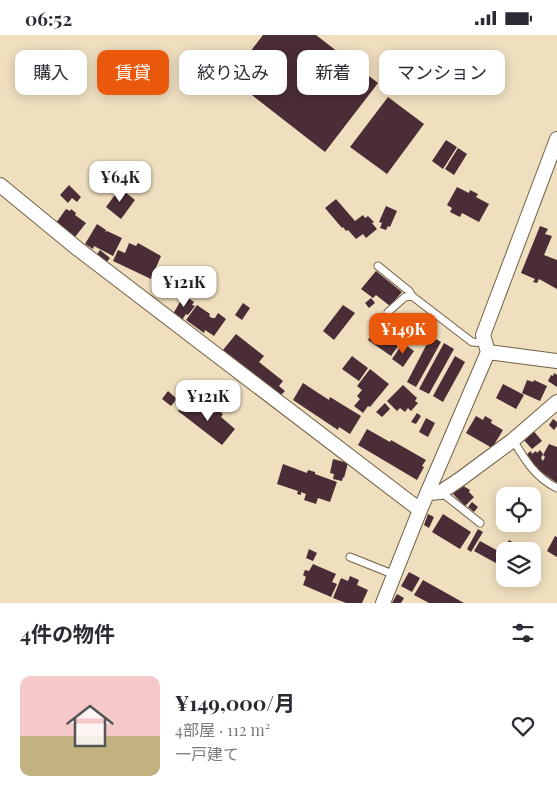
<!DOCTYPE html>
<html lang="ja">
<meta charset="utf-8">
<style>
:root{--surface:#fff;--page:#f2f2f3;--text:#2b2b33;--muted:#7c7c81;--accent:#ea580c}
body{margin:0;font-family:"Playfair Display","Noto Sans JP",serif;background:var(--page);color:var(--text);height:100vh;display:flex;flex-direction:column;font-size:19px;white-space:nowrap}
*{box-sizing:border-box;margin:0}
p{font-size:16px;color:var(--muted)}
.icon{flex:none;width:28px;height:28px;fill:none;stroke:currentColor;stroke-width:2;stroke-linecap:round;stroke-linejoin:round}
.map{position:relative;height:568px;overflow:hidden}
.side{display:flex;flex-direction:column;background:var(--surface);flex:1}
.side>*{flex:none}
.guide{position:absolute;left:15px;top:15px;width:528px;height:45px;display:flex;gap:10px}
.tools{position:absolute;left:496px;top:452px;display:grid;gap:10px}
.tools a{display:grid;place-items:center;width:45px;height:45px;border-radius:10px;background:var(--surface);box-shadow:0 2px 12px #0003;font-size:25px}
.price{position:absolute;translate:-50% -42px;padding:0 11px;border-radius:10px;background:#fff;color:#222;font-size:16px;line-height:32px;filter:drop-shadow(0 1px 2px #0008)}
.price::after{content:'';position:absolute;left:50%;top:30px;width:15px;height:11px;margin-left:-8px;background:inherit;clip-path:polygon(0 0,100% 0,50% 100%)}
.price.current{background:var(--accent);color:#fff}
ul{padding:0;list-style:none}
li{display:flex;align-items:center;gap:15px;height:125px;padding:0 20px}
li span{display:grid;place-items:center;flex:none;width:140px;height:100px;border-radius:10px;color:#555}
li>.icon{margin-inline-start:auto}
span .icon{width:60px;height:60px;fill:#fffc;stroke-width:1}
li b{font-size:21px}
h2{display:flex;justify-content:space-between;align-items:center;height:60px;padding:0 20px;font-size:21px}
.pill{padding:0 18px;border-radius:10px;background:var(--surface);box-shadow:0 2px 12px #0003;font-size:18px;line-height:45px}
.pill.current{background:var(--accent);color:#fff}
.status{display:flex;justify-content:space-between;align-items:center;height:35px;padding:0 25px;background:var(--surface);direction:ltr}
.status svg{height:14px;fill:currentColor}
.map>svg:first-child{display:block}
.building{fill:#4b2d37}
.lines{fill:none;stroke-linecap:round;stroke-linejoin:round}
.lane-casing{stroke:#706245;stroke-width:9}
.street-casing{stroke:#706245;stroke-width:16}
.lane{stroke:#fff;stroke-width:7}
.street{stroke:#fff;stroke-width:14}
</style>
<div class="status"><b>06:52</b><svg viewBox="0 0 49 12"><path d="M0 12V9h3v3zM5 12V6h3v6zM10 12V3h3v9zM15 12V0h3v12zM26 1h20v11H26zM47 4h2v5h-2z"/></svg></div>
<div class="map">
<svg width="557" height="568" viewBox="0 0 557 568">
<rect width="100%" height="100%" fill="#f0dfbf"/>
<path class="building" d="M263,0h53l62,48 -53,69 -95,-74z
M388,62l36,27 -37,50 -37,-27z
M446,105l11,7 -14,22 -11,-8z
M458,113l9,6 -13,21 -9,-6z
M69,150l12,12 -4,5 -5,-4 -4,5 -8,-8z
M457,152l12,6 1,-3 8,4 -2,3 13,7 -10,18 -17,-9 -2,4 -10,-5 2,-4 -5,-3z
M120,153l15,12 -14,19 -15,-12z
M336,164l19,22 8,-6 2,3 3,-2 6,6 -2,1 5,6 -11,9 -3,-4 -7,5 -8,-9 -2,1 -3,-4 -1,1 -17,-20z
M386,171l11,5 -7,16 -2,-1 -2,4 -6,-2 2,-5 -3,-1z
M66,174l4,2 1,-2 5,4 -1,2 11,8 -11,14 -19,-14z
M97,189l9,6 -1,2 2,-1 15,7 -9,18 -19,-10 -1,3 -8,-5z
M540,191l8,3 -3,5 7,2 -8,19 13,5v29l-18,-10 -2,4 -4,-1 2,-3 -14,-6z
M129,208l7,3 2,-3 23,13 -10,23 -38,-18 5,-11 7,3z
M100,215l10,8 -4,5 -10,-7z
M376,236l26,21 -12,14 -14,-11 -3,3 -12,-9z
M184,260l10,7 -2,3 3,1 -7,9 -2,-1 -4,6 -9,-6z
M371,263l4,5 -6,5 -4,-5z
M243,268l7,5 -8,12 -7,-5z
M197,270l13,9 -1,2 3,2h3l3,-5 8,6 -12,17 -9,-6 -1,3 -18,-13z
M343,270l12,8 -21,27 -11,-9z
M378,291l23,16 -10,14 -23,-16z
M412,295l6,5 -5,8 -7,-5z
M236,299l28,22 -5,6 24,19 -4,5 6,5 -4,4 -58,-45z
M431,301l10,6 -25,45 -9,-5z
M403,308l11,8 -11,16 -11,-8z
M444,308l10,6 -25,45 -10,-5z
M352,321l16,12 -9,13 -17,-12z
M455,321l10,6 -22,40 -10,-6z
M370,334l19,15 -19,23 -2,-1 -5,7 -9,-7 6,-7 -3,-3 5,-6 -5,-4z
M554,338l3,2v12l-9,-6 3,-6 2,1z
M527,345l6,2 1,-2 13,6 -7,15 -18,-8z
M303,348l26,17 1,-3 31,19 -11,18 -11,-7 -1,3 -45,-30z
M503,349l21,11 -8,14 -20,-11z
M403,350l14,13 -2,3 3,2 -7,8 -3,-3 -3,4 -5,-4 -3,3 -10,-10z
M168,356l9,8 -6,7 -9,-7z
M186,365l16,12 4,-5 8,6 3,-4 6,5 -2,3 14,12 -13,16 -44,-34z
M385,368l5,6 -8,8 -6,-5z
M417,378l4,3 -5,8 -5,-2z
M476,381l7,4 2,-4 7,4 -1,3 12,7 -11,18 -26,-15z
M426,383l9,5 -7,14 -9,-5z
M553,384l4,3v4l-3,4 -5,-5z
M367,394l23,13 1,-2 35,20 -4,6 2,1 -7,13 -59,-35z
M532,394l10,12 -10,8 -10,-11z
M549,409l8,3v36l-20,-14 -10,-15 4,-3 1,3 4,-3 1,2 3,-3 3,4 -2,4 2,3 2,-4 -2,-2z
M333,424l15,4 -4,15 -1,-1 -1,4 -9,-2 1,-5 -4,-1z
M283,429l24,9 1,-3 7,2v2l22,8 -7,20 -12,-4 -2,6 -12,-4 2,-6 -5,-2v3l-4,-1 1,-3 -21,-7z
M462,450l8,5 -1,2 5,5 -9,9 -12,-12z
M472,467l6,5 -4,5 -6,-5z
M428,479l6,3 -5,11 -5,-3z
M443,479l28,18 -11,17 -28,-17z
M478,494l5,3 -12,20 -4,-3z
M555,501l2,1v20l-10,-6z
M509,505l7,4 -3,4 2,1 -1,2h-9v5l-4,-2z
M480,506l20,11 -2,3 7,3v10l-31,-17z
M309,514l8,4 -4,8 -7,-3z
M313,529l23,10 -4,8 5,2 -6,13 -28,-12 3,-8 -3,-2 2,-5 4,1z
M409,537l11,6 -8,14 -11,-6z
M350,541l9,4 -2,5 11,5 -6,13h-16l-13,-5 8,-20 7,3z
M423,545l41,23h-35l-15,-8z
M397,559l7,4 -3,5h-9z"/>
<g class="lines">
<g class="lane-casing">
<path id="lane" d="M378,231l31,25 3,5
M388,277l17,-15 7,-1 60,46 13,1
M513,405c12,20 23,38 44,48
M441,457l39,31
M350,522l45,18"/>
</g>
<g class="street-casing">
<path id="street" d="M0,150l78,64 342,261
M488,317l69,9
M428,458l13,-1 18,-12 54,-40 44,-38
M383,568l37,-93 68,-158 -5,-17 74,-196"/>
</g>
<use href="#lane" class="lane"/>
<use href="#street" class="street"/>
</g>
</svg>
<div class="tools">
<a><svg class="icon" aria-label="locate" viewBox="0 0 24 24"><circle cx="12" cy="12" r="6"/><path d="M12 2v4M12 18v4M2 12h4M18 12h4"/></svg></a>
<a><svg class="icon" aria-label="layers" viewBox="0 0 24 24"><path d="M12 4l9 5-9 5-9-5zM3 14l9 5 9-5"/></svg></a>
</div>
<b class="price" style="left:120px;top:168px">¥64K</b>
<b class="price" style="left:184px;top:273px">¥121K</b>
<b class="price current" style="left:403px;top:320px">¥149K</b>
<b class="price" style="left:208px;top:387px">¥121K</b>
<div class="guide">
<a class="pill">購入</a>
<a class="pill current">賃貸</a>
<a class="pill">絞り込み</a>
<a class="pill">新着</a>
<a class="pill">マンション</a>
</div>
</div>
<section class="side">
<h2>4件の物件<svg class="icon" aria-label="filters" viewBox="0 0 24 24"><path d="M4 7h16M4 17h16"/><circle cx="9" cy="7" r="2"/><circle cx="15" cy="17" r="2"/></svg></h2>
<ul>
<li><span style="background:linear-gradient(#f6c9c9 60%,#c2b280 0)"><svg class="icon" aria-label="home" viewBox="0 0 24 24"><path d="M3 11l9-7 9 7M6 9v11h12V9"/></svg></span><div><b>¥149,000/月</b><p>4部屋 · 112 m²</p><p>一戸建て</p></div><svg class="icon" aria-label="heart" viewBox="0 0 24 24"><path d="M12 20l-8-8c-3-5 5-10 8-4 3-6 11-1 8 4z"/></svg></li>
</ul>
</section>
